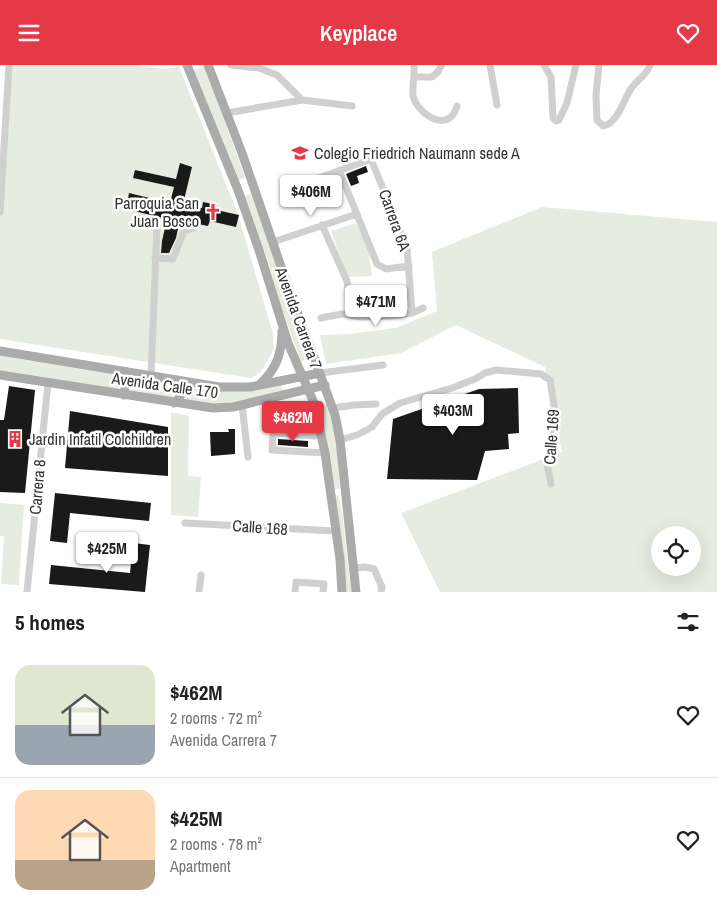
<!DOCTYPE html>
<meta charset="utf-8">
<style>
:root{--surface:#fff;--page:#f6f6f6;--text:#202124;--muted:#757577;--line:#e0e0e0;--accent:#e63946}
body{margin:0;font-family:"Archivo Narrow",sans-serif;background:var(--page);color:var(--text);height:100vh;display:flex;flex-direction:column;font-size:19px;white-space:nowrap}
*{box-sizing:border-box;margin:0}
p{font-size:16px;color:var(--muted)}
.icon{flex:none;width:28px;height:28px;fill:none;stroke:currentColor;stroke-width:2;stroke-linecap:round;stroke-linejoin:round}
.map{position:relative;height:527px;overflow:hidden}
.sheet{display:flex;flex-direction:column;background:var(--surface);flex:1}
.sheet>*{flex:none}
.fabs{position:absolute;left:651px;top:461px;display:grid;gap:10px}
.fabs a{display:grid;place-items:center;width:50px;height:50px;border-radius:50%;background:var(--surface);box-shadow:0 5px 20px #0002;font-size:25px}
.price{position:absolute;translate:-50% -42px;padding:0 11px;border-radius:5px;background:#fff;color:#222;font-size:16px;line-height:32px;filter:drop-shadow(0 1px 2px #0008)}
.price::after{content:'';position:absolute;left:50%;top:30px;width:15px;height:11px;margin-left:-8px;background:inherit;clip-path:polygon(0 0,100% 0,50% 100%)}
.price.selected{background:var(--accent);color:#fff}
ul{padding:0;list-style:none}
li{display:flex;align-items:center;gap:15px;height:125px;padding:0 15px}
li+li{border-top:1px solid var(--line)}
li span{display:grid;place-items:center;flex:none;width:140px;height:100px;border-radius:15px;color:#555}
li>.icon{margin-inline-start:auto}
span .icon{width:60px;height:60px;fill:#fffc;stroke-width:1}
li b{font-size:21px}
h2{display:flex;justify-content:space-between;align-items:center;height:60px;padding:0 15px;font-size:21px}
header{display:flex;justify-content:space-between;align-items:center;height:65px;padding:0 15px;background:var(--accent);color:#fff;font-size:22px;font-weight:600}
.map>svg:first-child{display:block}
.green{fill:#e6ecdf;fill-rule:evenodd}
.building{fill:#1a1a1a}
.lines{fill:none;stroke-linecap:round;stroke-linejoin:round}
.minor{stroke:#d0d0d0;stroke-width:7}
.major{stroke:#ababab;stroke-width:9}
.labels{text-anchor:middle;stroke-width:5;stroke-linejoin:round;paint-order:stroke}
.poi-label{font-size:16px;fill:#333;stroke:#fff;text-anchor:start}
.street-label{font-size:16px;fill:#333;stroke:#fff}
</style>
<header><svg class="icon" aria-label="menu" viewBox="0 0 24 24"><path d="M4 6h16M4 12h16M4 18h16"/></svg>Keyplace<svg class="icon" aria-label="heart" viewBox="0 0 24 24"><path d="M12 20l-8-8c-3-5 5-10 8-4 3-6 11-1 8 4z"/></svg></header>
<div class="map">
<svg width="717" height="527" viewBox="0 0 717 527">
<rect width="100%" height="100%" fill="#fff"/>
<path class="green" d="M6,0h129l30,4 14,-2 59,147 35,120 1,15 -13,23 -10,6 -251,-39v-131z
M205,1l40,112 -6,2 -45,-110z
M251,129l58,163 -8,5 -22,-62 -10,-36 -24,-68z
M542,142l175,15v370h-277l-39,-79 161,-61 -17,-85 -89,-42 -55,28 -75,11 -6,-29 29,-1 47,-6 41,-17 -5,-59zM660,470h32v32h-32z
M356,158l12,24 4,29 -25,1 -16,-46z
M0,290l121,19 2,2 -1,9 -5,4 -117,-18z
M134,311l40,7v9l-2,6 -39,-6 -4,-3 1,-12z
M281,318l2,8 -62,14 -38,-5 3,-7 -1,-8z
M328,340l8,34 4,50h-7l-7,-51 -6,-31z
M171,347l18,4 -1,60 13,1 -3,40 -27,-2z
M335,430h3l4,17 9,80h-5l-2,-35z
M0,438l24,2 -5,80 -18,-1 3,-48h-4z"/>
<path class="building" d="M180,98l12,4 -9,37 19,4 1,-6 10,2 -1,5 27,6 -3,12 -26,-6 -2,5 -10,-2 1,-4 -18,-5 -5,23 -7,15h-8l1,-12 5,-22 -41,-10 3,-16 41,10 4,-16 -41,-9 2,-8 41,9z
M366,101l2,6 -11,4 2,7 -8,3 -5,-12z
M9,321l26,4 -10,103 -25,-1v-72h4z
M518,323l1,45 -11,1 1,15 -24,2 -8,29 -90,-1 6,-60 86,-30z
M70,346l98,16v49l-103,-8z
M228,364h7v25l-24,2 -1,-24h19z
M278,374l30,2v6l-30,-2z
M55,428l96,10 -2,18 -79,-8 -3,30 -17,-2z
M133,478l17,2 -5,47 -96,-8 2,-19 79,8z"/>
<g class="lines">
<path class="minor" d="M231,0l28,3 18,7 25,25
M414,0c1,10 -2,22 -1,31 3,14 26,33 39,20 2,-2 4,-7 5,-10
M490,0l7,40
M544,0l7,12 2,41 3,3 3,-1 8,-17 9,-38
M599,0l-3,30 1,25 6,6c5,-1 7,-2 10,-6 9,-9 12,-24 20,-34 6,-8 14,-11 17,-21
M415,12h17l6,-5 3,-6
M227,48l75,-13 50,6
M371,94l36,89 5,65
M339,105l38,94 9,5 23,-3
M294,122l99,-36
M0,147l9,-147
M322,160l25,56 5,34
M273,177l84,-28
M155,193l18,1 11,-28 10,-3
M321,253l21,-4 19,3 31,-1 20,-3 11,-5
M320,308l63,-8
M151,310l6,-149
M242,340l6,52
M333,343l21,-3 22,-1
M322,369l-8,2 -41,-3 -1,17 53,3
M340,375l17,-5 15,-8 10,-13 18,-11 52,-15 23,-9 10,-6 11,-3 45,4 9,6 6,39 -9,45 4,20
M185,458l150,8
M354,503l11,-1 9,2 8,18 -1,5
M27,527l21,-209
M199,527l2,-17
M295,527l1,-10 28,2 -1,8"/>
<path class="major" d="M187,0l51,125 21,60 29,93 26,60 11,50 15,106 2,33
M208,0l34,88 45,131 48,131 5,25 16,152
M0,286l219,36h31l70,-14
M0,310l213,33 20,-1 92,-22
M259,320c17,-15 23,-31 23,-54
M124,330l3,-23
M174,338c8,-6 10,-14 4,-23"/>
</g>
<defs>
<g id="school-bare" transform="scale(1.35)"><path d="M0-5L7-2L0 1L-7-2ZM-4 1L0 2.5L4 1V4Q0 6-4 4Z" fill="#e63946" stroke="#fff" stroke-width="2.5" paint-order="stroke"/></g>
<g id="church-bare" transform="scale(1.35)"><path d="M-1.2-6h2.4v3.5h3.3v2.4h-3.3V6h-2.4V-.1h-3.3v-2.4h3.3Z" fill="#e63946" stroke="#fff" stroke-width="2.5" paint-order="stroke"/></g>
<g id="building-bare" transform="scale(1.35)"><path d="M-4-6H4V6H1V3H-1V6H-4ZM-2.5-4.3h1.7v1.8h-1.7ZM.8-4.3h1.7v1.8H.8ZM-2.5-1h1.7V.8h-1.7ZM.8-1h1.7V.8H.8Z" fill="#e63946" stroke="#fff" stroke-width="2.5" paint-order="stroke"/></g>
</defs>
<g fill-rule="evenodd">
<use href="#school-bare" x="300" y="88"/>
<use href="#church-bare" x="213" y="147"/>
<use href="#building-bare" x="15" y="374"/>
</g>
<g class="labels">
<g class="poi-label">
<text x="314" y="94">Colegio Friedrich Naumann sede A</text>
<text x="199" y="144" text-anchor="end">Parroquia San<tspan x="199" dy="18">Juan Bosco</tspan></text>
<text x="29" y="380">Jardin Infatil Colchildren</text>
</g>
<g class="street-label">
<text transform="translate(395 155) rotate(70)" y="6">Carrera 6A</text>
<text transform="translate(299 253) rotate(70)" y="6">Avenida Carrera 7</text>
<text transform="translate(165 320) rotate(8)" y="6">Avenida Calle 170</text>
<text transform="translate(551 372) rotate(-86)" y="6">Calle 169</text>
<text transform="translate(37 422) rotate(-85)" y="6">Carrera 8</text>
<text transform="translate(260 462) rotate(4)" y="6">Calle 168</text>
</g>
</g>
</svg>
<div class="fabs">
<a><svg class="icon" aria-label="locate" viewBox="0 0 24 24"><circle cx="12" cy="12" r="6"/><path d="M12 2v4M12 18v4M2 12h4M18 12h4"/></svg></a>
</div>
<b class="price" style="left:311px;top:152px">$406M</b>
<b class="price" style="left:376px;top:262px">$471M</b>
<b class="price" style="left:453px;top:371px">$403M</b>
<b class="price selected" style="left:293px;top:378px">$462M</b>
<b class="price" style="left:107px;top:509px">$425M</b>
</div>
<section class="sheet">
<h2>5 homes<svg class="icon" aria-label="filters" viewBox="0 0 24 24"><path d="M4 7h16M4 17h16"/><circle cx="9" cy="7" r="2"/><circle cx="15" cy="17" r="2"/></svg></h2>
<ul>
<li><span style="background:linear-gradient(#dfe7d0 60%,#9aa5b1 0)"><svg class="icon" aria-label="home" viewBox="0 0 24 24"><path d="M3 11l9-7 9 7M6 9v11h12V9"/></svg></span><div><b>$462M</b><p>2 rooms · 72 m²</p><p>Avenida Carrera 7</p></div><svg class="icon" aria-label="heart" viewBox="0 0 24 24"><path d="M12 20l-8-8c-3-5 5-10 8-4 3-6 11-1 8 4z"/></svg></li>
<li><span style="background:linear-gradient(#ffd9b3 70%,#b9a48a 0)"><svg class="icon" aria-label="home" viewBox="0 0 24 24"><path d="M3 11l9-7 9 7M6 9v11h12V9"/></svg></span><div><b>$425M</b><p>2 rooms · 78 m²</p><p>Apartment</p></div><svg class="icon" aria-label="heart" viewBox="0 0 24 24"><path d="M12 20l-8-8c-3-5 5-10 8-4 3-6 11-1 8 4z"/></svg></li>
</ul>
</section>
